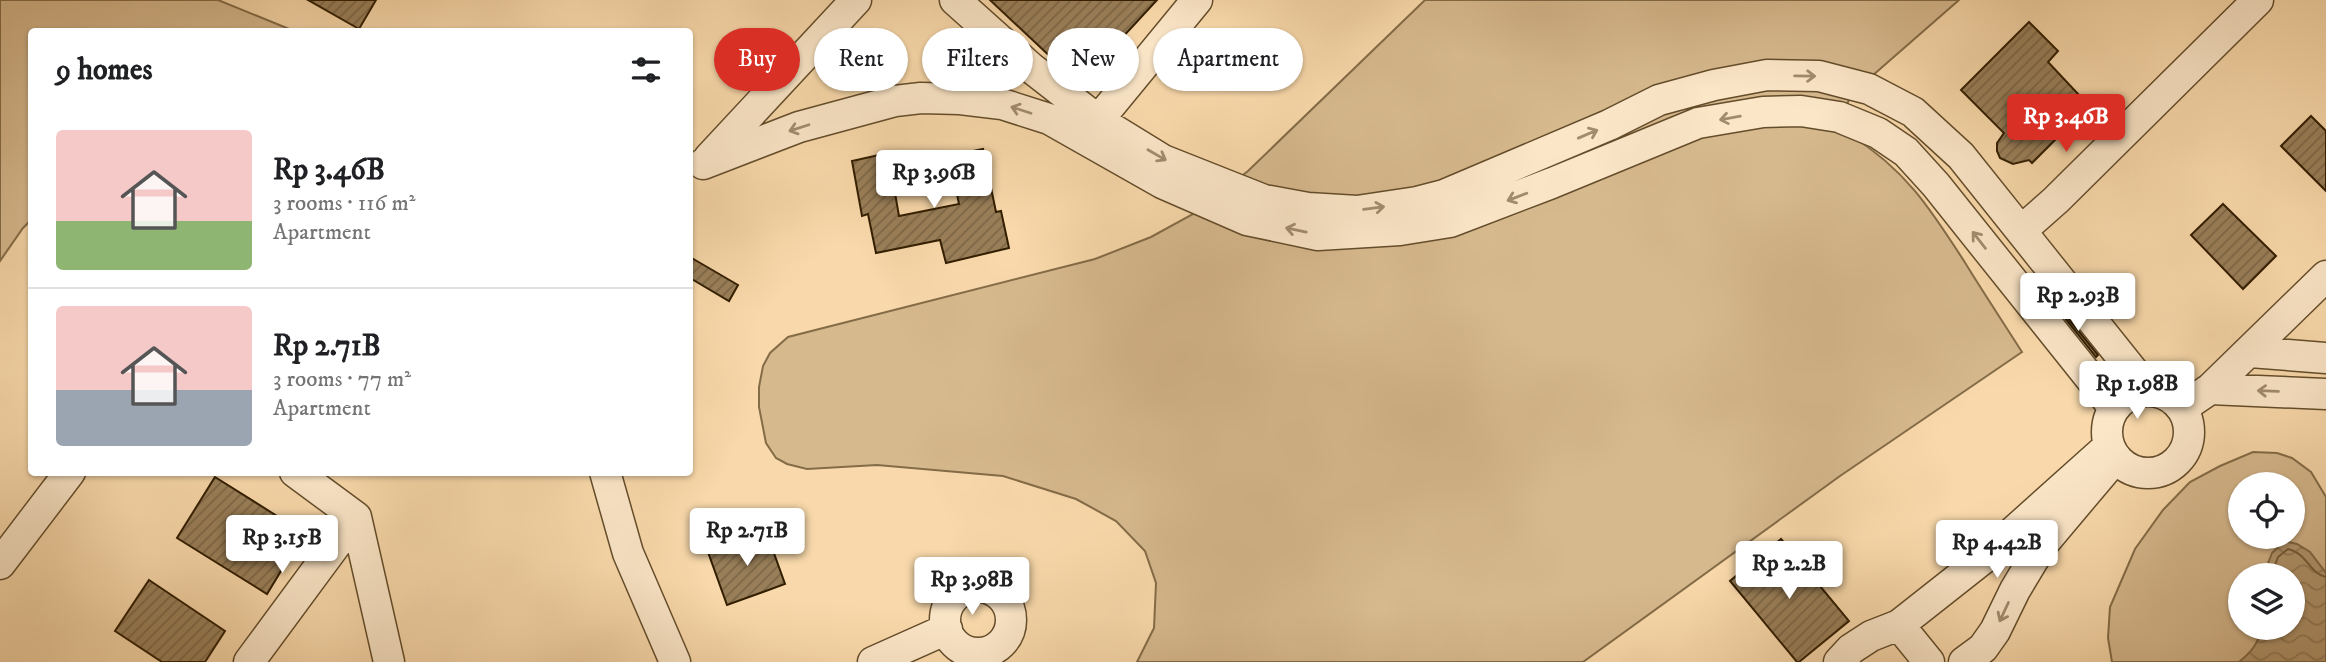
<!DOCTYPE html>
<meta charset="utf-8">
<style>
:root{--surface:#fff;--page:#f6f6f6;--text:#202124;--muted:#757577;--line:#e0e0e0;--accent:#d93025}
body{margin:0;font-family:"IM FELL DW Pica",serif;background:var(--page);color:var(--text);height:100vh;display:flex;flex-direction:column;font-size:26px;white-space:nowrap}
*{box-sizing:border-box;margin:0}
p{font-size:23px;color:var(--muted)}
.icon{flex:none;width:38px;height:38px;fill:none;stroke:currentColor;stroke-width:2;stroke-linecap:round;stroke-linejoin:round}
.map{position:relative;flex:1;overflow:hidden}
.drawer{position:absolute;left:28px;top:28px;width:665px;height:448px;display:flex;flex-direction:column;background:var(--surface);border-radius:7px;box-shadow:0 2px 5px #0004}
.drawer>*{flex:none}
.top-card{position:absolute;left:714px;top:28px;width:665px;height:63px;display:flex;gap:14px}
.buttons{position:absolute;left:2228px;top:472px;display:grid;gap:14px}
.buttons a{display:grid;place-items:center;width:77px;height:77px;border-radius:50%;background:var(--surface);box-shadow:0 2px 5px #0004;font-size:35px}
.price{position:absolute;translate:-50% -60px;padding:0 16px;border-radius:7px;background:#fff;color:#222;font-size:23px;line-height:46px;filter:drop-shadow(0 2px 4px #0008)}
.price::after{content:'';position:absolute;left:50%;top:42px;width:21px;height:16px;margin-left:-10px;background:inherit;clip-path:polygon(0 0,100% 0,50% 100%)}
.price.on{background:var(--accent);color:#fff}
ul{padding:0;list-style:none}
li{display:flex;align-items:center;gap:21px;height:175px;padding:0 28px}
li+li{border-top:2px solid var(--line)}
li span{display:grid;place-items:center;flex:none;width:196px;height:140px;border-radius:7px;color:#555}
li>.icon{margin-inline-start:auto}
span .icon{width:84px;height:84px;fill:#fffc;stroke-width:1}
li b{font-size:30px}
h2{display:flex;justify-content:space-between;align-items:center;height:84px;padding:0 28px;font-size:30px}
.tag{padding:0 24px;border-radius:32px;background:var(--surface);box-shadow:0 2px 5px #0004;font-size:24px;line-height:63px}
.tag.on{background:var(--accent);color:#fff}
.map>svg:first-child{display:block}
.grass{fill:#d7b98e;stroke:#846c47;stroke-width:2;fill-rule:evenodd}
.water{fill:url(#water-waves);stroke:#816844;stroke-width:2}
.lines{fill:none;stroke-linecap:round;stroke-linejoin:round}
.shore{stroke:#745c38;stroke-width:2}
.building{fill:url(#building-hatch);stroke:#321e00;stroke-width:2}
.minor-casing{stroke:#644d2b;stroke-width:33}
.minor{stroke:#fbe6c8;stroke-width:30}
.oneway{stroke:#a18c6e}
</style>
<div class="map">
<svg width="2326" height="662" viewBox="0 0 2326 662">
<defs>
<pattern id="water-waves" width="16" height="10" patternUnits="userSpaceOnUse" patternTransform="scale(1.75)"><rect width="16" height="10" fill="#b59971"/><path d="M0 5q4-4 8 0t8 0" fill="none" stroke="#947c5a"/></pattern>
<pattern id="building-hatch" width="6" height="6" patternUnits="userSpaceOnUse" patternTransform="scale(1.75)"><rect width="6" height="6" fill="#997f59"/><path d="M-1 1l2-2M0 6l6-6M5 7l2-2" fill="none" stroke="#7d6747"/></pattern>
</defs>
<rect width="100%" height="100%" fill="#f9d9ab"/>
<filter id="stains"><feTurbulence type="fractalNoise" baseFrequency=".00286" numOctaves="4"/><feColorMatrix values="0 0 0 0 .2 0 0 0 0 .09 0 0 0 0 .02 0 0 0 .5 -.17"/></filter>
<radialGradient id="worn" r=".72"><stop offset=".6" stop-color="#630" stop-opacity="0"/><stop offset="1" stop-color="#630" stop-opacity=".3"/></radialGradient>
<path class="grass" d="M0,0h218l76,31 -262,1 -1,188 -8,8 -23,33z
M1425,0h534l-95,83 -14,15 -7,14 7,23c55,34 80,73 114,126 19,31 39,61 58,91l-182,124 -257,186h-446l17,-34 2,-45 -11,-32 -29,-30 -40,-22 -73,-23 -126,-11 -70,4 -20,-5 -11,-6 -10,-15 -7,-36v-20l4,-21 7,-13 18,-16 307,-78 56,-22 44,-24 53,-42z
M2253,452l24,1 15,5 19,14 15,25v165h-214l-4,-24 2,-31 25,-58 28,-39 27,-28 30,-16zM2240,485h52v52h-52zM2240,576h52v52h-52z"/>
<path class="water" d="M2284,541l13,3 13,8 16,21v89h-87c11,-9 21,-19 21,-34h32v-52h-29l9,-23z"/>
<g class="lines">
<path class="shore" d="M2271,576l7,-19 10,-8c19,4 22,25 38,28"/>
</g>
<path class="building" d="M308,0h68l-17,29z
M990,0h167l-38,41 -7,-6 -40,42z
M2029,22l29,29 -10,11 31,33 -11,10 11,11 -47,47 -3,-3 -16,4 -13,-6 -3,-7v-8l7,-10 -43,-43z
M2311,116l15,15v60l-45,-45z
M983,149l13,63 5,-1 8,37 -63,15 -6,-23 -64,13 -8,-39 -6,2 -10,-55 36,-8 11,63 60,-12 -10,-48z
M2223,204l53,52 -33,33 -52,-54z
M690,257l48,28 -9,16 -39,-23z
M2059,307l39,48 -2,2 -39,-49z
M215,477l89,56 -37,61 -90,-56z
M766,531l19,53 -58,21 -19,-53z
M1781,539l68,82 -50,41h-2l-67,-81z
M149,580l76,51 -20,31h-43l-47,-31z"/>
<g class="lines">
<g class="minor-casing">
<path id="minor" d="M955,0l75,67 68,53 65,40 101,40 44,8 49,3 60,-9 27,-7 165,-70 50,-25 55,-15 53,-10 52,1 50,13 44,23 48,44 187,234
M1086,135l111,-135
M709,158l147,-158
M703,164l96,-37 96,-26 26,-3 39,1 42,5 47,15 113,64 85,37 71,15 82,-5 50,-8 102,-39 146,-60 65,-11 38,-1 38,6 39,16 28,19 30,33 178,223
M2021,231l35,-31 202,-200
M2250,352l76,6
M2210,389l116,5
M2107 432a41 41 0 1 1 82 0a41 41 0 1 1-82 0Z
M2182,408l28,-19 116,-113
M295,472l61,45 33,145
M605,472l23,81 47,109
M0,564l70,-92
M945 620a33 33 0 1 1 66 0a33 33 0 1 1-66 0Z
M1899,625l30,37
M249,662l107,-145
M873,662l74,-33
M1839,662l12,-13 20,-13 28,-11 85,-67 125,-112
M1964,662l19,-14 12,-17 20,-41 27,-45 64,-76"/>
</g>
<use href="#minor" class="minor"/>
</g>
<defs><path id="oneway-shaft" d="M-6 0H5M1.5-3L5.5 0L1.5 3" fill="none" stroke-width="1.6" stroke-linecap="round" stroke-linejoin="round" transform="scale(1.75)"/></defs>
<g class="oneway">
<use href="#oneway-shaft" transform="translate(1805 76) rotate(1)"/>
<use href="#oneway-shaft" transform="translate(1021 110) rotate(-162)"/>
<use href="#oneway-shaft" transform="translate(1730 118) rotate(170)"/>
<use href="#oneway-shaft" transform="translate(799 128) rotate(162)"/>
<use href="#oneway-shaft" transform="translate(1588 134) rotate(-23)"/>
<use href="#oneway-shaft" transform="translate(1157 155) rotate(30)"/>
<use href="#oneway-shaft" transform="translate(1517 197) rotate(159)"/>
<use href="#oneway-shaft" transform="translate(1374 208) rotate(-8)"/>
<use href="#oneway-shaft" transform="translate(1296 230) rotate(-168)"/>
<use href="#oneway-shaft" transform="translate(1979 240) rotate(-128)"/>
<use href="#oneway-shaft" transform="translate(2268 391) rotate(-178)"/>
<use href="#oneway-shaft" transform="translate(2004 612) rotate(115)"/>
</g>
<rect width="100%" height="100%" filter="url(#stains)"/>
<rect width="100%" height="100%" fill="url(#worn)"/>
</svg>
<div class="buttons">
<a><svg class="icon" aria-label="locate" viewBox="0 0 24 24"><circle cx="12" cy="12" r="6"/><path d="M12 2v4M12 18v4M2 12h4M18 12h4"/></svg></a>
<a><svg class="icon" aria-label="layers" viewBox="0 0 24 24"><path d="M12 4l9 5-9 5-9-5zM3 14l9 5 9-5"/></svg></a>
</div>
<b class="price on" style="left:2066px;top:154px">Rp 3.46B</b>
<b class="price" style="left:934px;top:210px">Rp 3.96B</b>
<b class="price" style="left:2078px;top:333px">Rp 2.93B</b>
<b class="price" style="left:2137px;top:421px">Rp 1.98B</b>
<b class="price" style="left:747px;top:568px">Rp 2.71B</b>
<b class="price" style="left:282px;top:575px">Rp 3.15B</b>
<b class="price" style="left:1997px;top:580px">Rp 4.42B</b>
<b class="price" style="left:1789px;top:601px">Rp 2.2B</b>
<b class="price" style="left:972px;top:617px">Rp 3.98B</b>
<div class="top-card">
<a class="tag on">Buy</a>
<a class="tag">Rent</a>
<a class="tag">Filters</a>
<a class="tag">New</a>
<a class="tag">Apartment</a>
</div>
<section class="drawer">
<h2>9 homes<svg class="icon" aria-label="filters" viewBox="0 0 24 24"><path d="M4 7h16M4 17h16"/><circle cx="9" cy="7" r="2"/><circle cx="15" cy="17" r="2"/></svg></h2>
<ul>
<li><span style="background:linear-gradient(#f6c9c9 65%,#8fb573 0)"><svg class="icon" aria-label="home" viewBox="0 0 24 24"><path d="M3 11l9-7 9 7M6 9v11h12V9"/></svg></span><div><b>Rp 3.46B</b><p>3 rooms · 116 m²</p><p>Apartment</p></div></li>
<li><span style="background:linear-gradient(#f6c9c9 60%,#9aa5b1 0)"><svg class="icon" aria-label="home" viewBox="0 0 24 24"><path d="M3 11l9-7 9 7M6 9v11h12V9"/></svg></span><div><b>Rp 2.71B</b><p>3 rooms · 77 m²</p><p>Apartment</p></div></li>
</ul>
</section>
</div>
